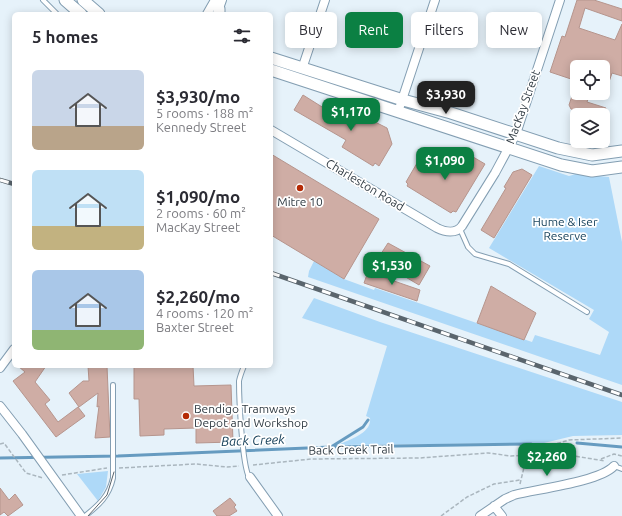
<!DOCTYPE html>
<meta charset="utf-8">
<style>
:root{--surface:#fff;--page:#f2f2f3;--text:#2b2b33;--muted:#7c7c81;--accent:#0b8043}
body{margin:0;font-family:Ubuntu,sans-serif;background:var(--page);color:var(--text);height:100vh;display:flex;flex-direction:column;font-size:15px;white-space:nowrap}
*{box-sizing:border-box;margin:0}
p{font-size:13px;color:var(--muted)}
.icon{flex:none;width:22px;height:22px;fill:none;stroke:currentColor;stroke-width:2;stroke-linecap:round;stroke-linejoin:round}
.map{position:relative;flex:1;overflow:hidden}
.sheet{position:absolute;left:12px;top:12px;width:261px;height:356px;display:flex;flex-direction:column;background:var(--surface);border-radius:6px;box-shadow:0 2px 10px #0003}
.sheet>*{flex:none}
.hud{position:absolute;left:285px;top:12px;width:277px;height:36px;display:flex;gap:8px}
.fabs{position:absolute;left:570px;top:60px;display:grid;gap:8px}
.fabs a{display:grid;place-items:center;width:40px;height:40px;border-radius:6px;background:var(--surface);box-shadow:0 2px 10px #0003;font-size:20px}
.price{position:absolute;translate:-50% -34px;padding:0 9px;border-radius:8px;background:var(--accent);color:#fff;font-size:13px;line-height:26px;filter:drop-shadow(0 1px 2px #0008)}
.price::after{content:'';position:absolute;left:50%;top:24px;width:12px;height:9px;margin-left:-6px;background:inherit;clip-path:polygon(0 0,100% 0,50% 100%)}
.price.active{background:#222;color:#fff}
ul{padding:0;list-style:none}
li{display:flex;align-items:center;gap:12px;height:100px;padding:0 20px}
li span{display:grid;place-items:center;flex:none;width:112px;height:80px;border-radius:6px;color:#555}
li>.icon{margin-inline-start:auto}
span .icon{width:48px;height:48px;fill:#fffc;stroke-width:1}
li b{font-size:17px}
h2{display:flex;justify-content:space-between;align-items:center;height:48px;padding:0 20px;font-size:17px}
.pill{padding:0 14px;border-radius:6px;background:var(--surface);box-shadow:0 2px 10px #0003;font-size:14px;line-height:36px}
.pill.active{background:var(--accent);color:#fff}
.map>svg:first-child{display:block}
.green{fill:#aed9f8}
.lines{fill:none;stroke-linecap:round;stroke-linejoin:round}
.stream{stroke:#669bc0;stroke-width:3}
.building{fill:#cfada5;stroke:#b6958d}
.lane-casing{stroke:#839eb2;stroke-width:6}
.street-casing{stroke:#839eb2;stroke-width:10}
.secondary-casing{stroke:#839eb2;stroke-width:13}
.path{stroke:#aab6be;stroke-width:1.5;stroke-dasharray:4 2;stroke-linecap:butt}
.lane{stroke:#fff;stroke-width:4}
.street{stroke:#fff;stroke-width:8}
.secondary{stroke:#fff;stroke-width:11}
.tram{stroke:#5a656d;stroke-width:1}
.rail-casing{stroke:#5a656d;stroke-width:4.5}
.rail{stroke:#fff;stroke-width:3;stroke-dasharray:9;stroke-linecap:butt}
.poi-dot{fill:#b52a05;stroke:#fff;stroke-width:1.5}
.labels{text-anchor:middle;stroke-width:3.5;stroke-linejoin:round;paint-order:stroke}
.street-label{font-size:12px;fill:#303b43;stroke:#fff}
.poi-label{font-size:12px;fill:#303b43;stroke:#fff}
.park-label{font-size:12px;fill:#19445e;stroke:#fff}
.water-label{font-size:13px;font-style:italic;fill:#113c56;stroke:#fff}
</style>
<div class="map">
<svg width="622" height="516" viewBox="0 0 622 516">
<rect width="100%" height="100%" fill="#e6f2fa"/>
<path class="green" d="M539,166l30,10 7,-2 33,3 13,65v143l-314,-108 1,-6 5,-10 30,18 30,11 1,-2 157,54 3,-7 65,20 9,-23 -20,-13 5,-9 -105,-62z
M314,298l66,24 242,80v33l-49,1 -29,7 -206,2c12,-6 34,-12 32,-27l-4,-2 21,-70 -85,-28z
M108,471l-2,16 -8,14 -21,-27z"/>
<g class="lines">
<path class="stream" d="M577,443l45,4
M331,447l32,-20 5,-7
M0,458l118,-2 213,-9 200,-3"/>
</g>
<path class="building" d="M577,0h17l28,9v12l-37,-13 -6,20 36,12 7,-16v52l-10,-3 -8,24 -1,-30h-26v14l-27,-9 12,-36 3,1z
M573,93h17l-3,9 19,6 -2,7h-17l-16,-6 -2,-4z
M303,95l51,32 7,-12 26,13 5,16 -13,22 -4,-3 -2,3 -31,-19 4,-7 -52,-30z
M271,154l108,65 -35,60 -73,-44z
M468,154l17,10 -29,48 -3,-1 -2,2 -44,-27 1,-2 -2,-2 14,-24 3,2 2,-3 25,15 10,-16z
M522,169l10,6 -38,63 -13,-8 25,-42 -2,-1 9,-15z
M388,243l42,23 -11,19 -42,-25z
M368,272l52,18 -3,11 -53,-18z
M491,286l45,27 -12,27 -47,-17z
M18,366h28l-11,16 15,18 -5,4 13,18 20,-15 7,9 -29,21 -43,-56 12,-9z
M88,366h19l3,71 -15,1 4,-32 -2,1 1,-14 -19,14 -10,-14 14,-12h6z
M134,366h59l1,20 37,-1 2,57 -37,1v-15l-32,1v6l-24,1 -1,-37h-5z
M0,488l9,12 6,-6 8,11 -15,11 -4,-4 -4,3z
M230,498l6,7 -2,2 3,4 -8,5h-12l-4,-5z"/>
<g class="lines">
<g class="lane-casing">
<path id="lane" d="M43,0l14,14
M460,229l8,18 7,7 34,10 78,48
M244,366c-2,5 -4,10 -5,15 0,17 3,83 10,96
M614,466l8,3
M85,516c14,-11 24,-20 28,-38v-93"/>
</g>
<g class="street-casing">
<path id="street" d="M207,14l8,-14
M217,14l5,-14
M303,66l22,-66
M398,112l37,-112
M271,130l166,98c8,4 19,6 25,-2l33,-53 21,-39 44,-134
M0,368l14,-19
M0,406l22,28 59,82
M250,477l28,39
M494,506l8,10
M480,516l25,-17 9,-4c23,-6 85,-13 100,-29"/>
</g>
<g class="secondary-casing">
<path id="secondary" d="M65,0l16,14
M83,0l16,14
M219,14v-5
M271,58l132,42 48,13 107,35 34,7 30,-4
M271,70l290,95 31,6 30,-4"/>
</g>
<path class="path" d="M0,444l4,-1 22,30 17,5
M523,455l12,-5 34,-10 53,-2
M601,459l13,-5 8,2
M253,465l58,-6 108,-1 69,-5 23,3 45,-3 49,8
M119,468l77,-4 31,3 12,-1
M62,475l45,-7
M520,484l7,-29
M441,516l26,-19 27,-13 26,-4"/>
<use href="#lane" class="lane"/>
<use href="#street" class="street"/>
<use href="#secondary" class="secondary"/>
<path class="tram" d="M88,516l19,-21 7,-23"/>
<g class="rail-casing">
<path id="rail" d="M0,180l14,4
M271,273l351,122"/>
</g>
<use href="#rail" class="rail"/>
</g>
<g class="poi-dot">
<circle cx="300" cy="188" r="4"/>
<circle cx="186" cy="416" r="4"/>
</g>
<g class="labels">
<g class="street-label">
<text transform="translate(523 107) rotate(-70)" y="4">MacKay Street</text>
<text transform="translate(365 185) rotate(31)" y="4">Charleston Road</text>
<text transform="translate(351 450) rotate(-1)" y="4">Back Creek Trail</text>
</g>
<g class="poi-label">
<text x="300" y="206">Mitre 10</text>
<text x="194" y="413" text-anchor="start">Bendigo Tramways<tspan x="194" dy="14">Depot and Workshop</tspan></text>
</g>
<g class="park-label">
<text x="565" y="226">Hume &amp; Iser<tspan x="565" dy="14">Reserve</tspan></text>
</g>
<g class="water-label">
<text transform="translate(253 440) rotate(-2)" y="5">Back Creek</text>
</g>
</g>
</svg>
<div class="fabs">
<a><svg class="icon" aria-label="locate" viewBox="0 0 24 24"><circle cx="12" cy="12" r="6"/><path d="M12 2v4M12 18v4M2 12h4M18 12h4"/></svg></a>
<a><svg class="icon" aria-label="layers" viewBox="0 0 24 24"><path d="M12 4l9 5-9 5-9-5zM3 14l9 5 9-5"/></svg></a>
</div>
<b class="price active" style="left:446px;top:115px">$3,930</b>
<b class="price" style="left:351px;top:132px">$1,170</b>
<b class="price" style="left:445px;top:181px">$1,090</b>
<b class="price" style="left:392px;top:286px">$1,530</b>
<b class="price" style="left:547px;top:477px">$2,260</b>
<div class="hud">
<a class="pill">Buy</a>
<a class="pill active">Rent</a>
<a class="pill">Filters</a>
<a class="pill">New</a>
</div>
<section class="sheet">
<h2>5 homes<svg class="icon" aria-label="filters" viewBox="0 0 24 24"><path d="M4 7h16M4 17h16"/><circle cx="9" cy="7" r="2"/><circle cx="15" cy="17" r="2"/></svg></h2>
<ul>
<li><span style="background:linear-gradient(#c9d6e8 70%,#b9a48a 0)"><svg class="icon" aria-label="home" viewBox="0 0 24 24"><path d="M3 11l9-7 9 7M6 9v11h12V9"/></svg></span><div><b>$3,930/mo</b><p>5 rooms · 188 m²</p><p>Kennedy Street</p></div></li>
<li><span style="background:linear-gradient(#bfe0f5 70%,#c2b280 0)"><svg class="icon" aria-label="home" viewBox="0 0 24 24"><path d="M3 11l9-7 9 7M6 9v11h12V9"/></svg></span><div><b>$1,090/mo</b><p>2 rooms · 60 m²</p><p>MacKay Street</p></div></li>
<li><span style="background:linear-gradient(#a9c7e8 75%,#8fb573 0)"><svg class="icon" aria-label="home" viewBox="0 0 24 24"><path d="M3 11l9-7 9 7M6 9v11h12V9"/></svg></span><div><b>$2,260/mo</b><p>4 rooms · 120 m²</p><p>Baxter Street</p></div></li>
</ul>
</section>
</div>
